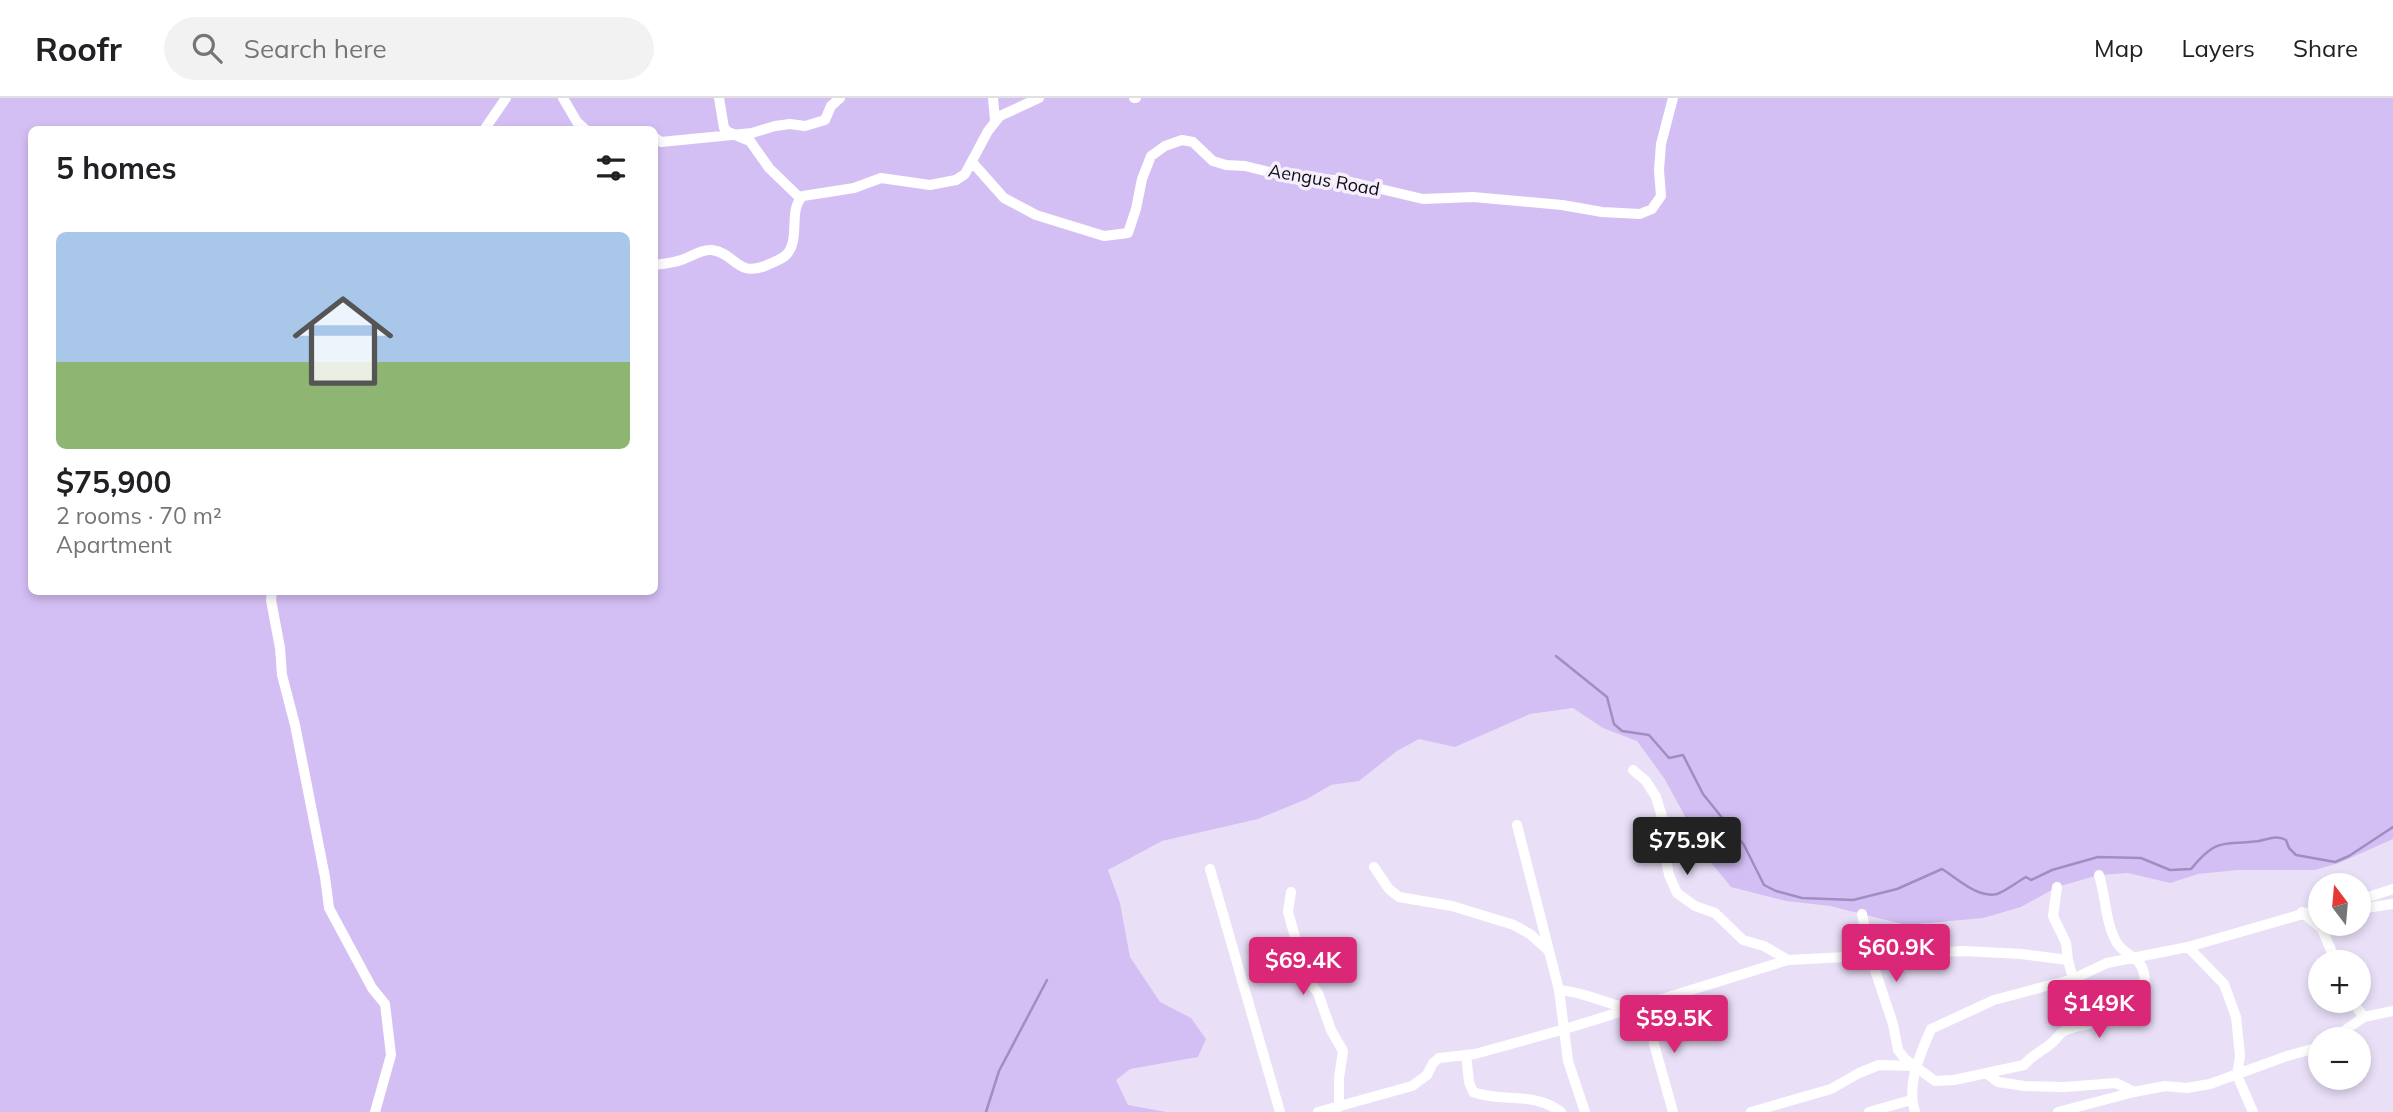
<!DOCTYPE html>
<meta charset="utf-8">
<style>
:root{--surface:#fff;--page:#f2f2f2;--text:#202124;--muted:#757577;--line:#e0e0e0;--accent:#db2777}
body{margin:0;font-family:Mulish,sans-serif;background:var(--page);color:var(--text);height:100vh;display:flex;flex-direction:column;font-size:26px;white-space:nowrap}
*{box-sizing:border-box;margin:0}
p{font-size:23px;color:var(--muted)}
.icon{flex:none;width:38px;height:38px;fill:none;stroke:currentColor;stroke-width:2;stroke-linecap:round;stroke-linejoin:round}
.map{position:relative;flex:1;overflow:hidden}
.details{position:absolute;left:28px;top:28px;width:630px;height:469px;display:flex;flex-direction:column;background:var(--surface);border-radius:10px;box-shadow:0 4px 10px #0003}
.details>*{flex:none}
.needle{width:46px;rotate:344deg}
.tools{position:absolute;left:2308px;top:775px;display:grid;gap:14px}
.tools a{display:grid;place-items:center;width:63px;height:63px;border-radius:50%;background:var(--surface);box-shadow:0 4px 10px #0003;font-size:35px}
.price{position:absolute;translate:-50% -60px;padding:0 16px;border-radius:7px;background:var(--accent);color:#fff;font-size:23px;line-height:46px;filter:drop-shadow(0 2px 4px #0008)}
.price::after{content:'';position:absolute;left:50%;top:42px;width:21px;height:16px;margin-left:-10px;background:inherit;clip-path:polygon(0 0,100% 0,50% 100%)}
.price.current{background:#222;color:#fff}
ul{padding:0;list-style:none}
li{display:grid;align-content:center;gap:14px;height:371px;padding:0 28px}
li span{display:grid;place-items:center;height:217px;border-radius:10px;color:#555}
li>.icon{margin-inline-start:auto}
span .icon{width:126px;height:126px;fill:#fffc;stroke-width:1}
li b{font-size:30px}
h2{display:flex;justify-content:space-between;align-items:center;height:84px;padding:0 28px;font-size:30px}
header{display:flex;align-items:center;gap:42px;box-sizing:border-box;height:98px;padding:0 35px;background:var(--surface);border-bottom:2px solid var(--line)}
header strong{font-size:33px}
nav{display:flex;gap:38px;margin-inline-start:auto;font-size:24px}
.search{width:490px;height:63px;background:var(--page);display:flex;align-items:center;gap:18px;box-sizing:border-box;padding:0 24px;border-radius:38px;color:var(--muted);font-size:26px}
.map>svg:first-child{display:block}
.green{fill:#d4bff4;fill-rule:evenodd}
.lines{fill:none;stroke-linecap:round;stroke-linejoin:round}
.stream{stroke:#a28dc1;stroke-width:2.5}
.street{stroke:#fff;stroke-width:10}
.labels{text-anchor:middle;stroke-width:7;stroke-linejoin:round;paint-order:stroke}
.street-label{font-size:18px;fill:#0e0b12;stroke:#f5effd}
</style>
<header>
<strong>Roofr</strong>
<div class="search"><svg class="icon" aria-label="search" viewBox="0 0 24 24"><circle cx="10" cy="10" r="6"/><path d="M15 15l6 6"/></svg>Search here</div>
<nav><a>Map</a><a>Layers</a><a>Share</a></nav>
</header>
<div class="map">
<svg width="2393" height="1014" viewBox="0 0 2393 1014">
<rect width="100%" height="100%" fill="#e9e0f8"/>
<path class="green" d="M0,0h2393v741l-54,24 -24,7h-77l-40,4 -28,9 -42,-10 -29,2 -42,12 -36,20 -38,11 -77,7 -76,-19 -44,-5 -55,-14 -22,-27 -45,-82 -27,-37 -34,-13 -30,-20 -43,6 -75,33 -36,-8 -22,12 -38,30 -28,4 -24,14 -49,20 -96,22 -54,29 12,33 10,54 30,45 31,16 15,21 -8,18 -68,12 -14,11 12,25 38,7h-1166zM32,32h622v462h-622z"/>
<g class="lines">
<path class="stream" d="M1556,558l51,41 7,27 8,7 27,4 20,23 14,-3 20,39 41,51 20,40 12,6 26,7 51,2 44,-11 45,-20c15,9 36,30 55,25 9,-3 20,-12 29,-17l5,3 21,-10 46,-13 43,1 29,12 21,-1c27,-33 32,-23 68,-28 10,-2 18,-6 27,-1l3,8 7,7 39,7 14,-6 44,-29
M986,1014l13,-41 48,-91"/>
<path class="street" d="M563,0l14,24 9,8
M719,0l5,30 4,4 22,9 19,27 31,30
M993,0l2,22
M1134,0h2
M484,32l22,-32
M654,39l7,5 91,-9 23,-7 15,-2 15,2 20,-6 6,-14 9,-8
M972,64l32,36 32,17 68,21 24,-3 8,-24 6,-30 9,-23 14,-10 17,-6 11,2 20,19 13,4 19,1 33,8 73,8 72,17 50,-2 89,8 40,7 38,2 12,-5 9,-13 -2,-26 2,-26 12,-46
M654,167c9,-1 19,-2 27,-5 10,-3 20,-11 31,-10 23,3 25,27 53,16 6,-3 15,-6 20,-10 17,-15 2,-46 18,-60l51,-8 27,-10 49,7 26,-5 9,-6 23,-43 12,-15 39,-18
M272,494l-1,8 9,48 2,27 13,50 30,152 4,31 43,80 13,16 6,51 -16,57
M1633,672l13,11 10,16 8,26v26l5,26 8,18 18,13 20,7 28,27 21,6 24,14
M1517,727l42,165 9,71 17,51
M1374,769l15,22 10,8 53,9 62,19 16,9 19,17
M1210,771l70,243
M2057,789l-4,29 13,27 2,17
M1291,794l-3,20 9,32 3,26 18,23 13,37 12,21 -4,27v29
M2359,802l34,-11
M2359,811l34,-5
M2302,814l20,17 14,33
M1862,816l8,41 23,69 5,26 7,9 30,22 19,-1 70,-15c9,-11 19,-14 29,-23 4,-4 7,-9 11,-11 33,-15 44,3 71,-33 5,-8 12,-14 9,-24 -3,-18 -19,-18 -27,-31 -12,-20 -11,-46 -18,-68
M2188,849l36,37 12,33 4,39 -3,19 16,37
M1559,892c25,2 46,13 70,19
M2352,903l12,16 29,-6
M1654,904v42l19,68
M2331,942l33,-23
M1466,957l3,27 4,10c29,11 61,-1 88,20
M1986,975l12,9 26,4 41,1 51,-4 18,9 31,-6 22,2 23,-4 77,-28 33,-9
M1318,1014l94,-26 15,-11 6,-12 6,-5 36,-4 90,-25 223,-69 176,-9 57,3 47,6 5,19
M1751,1014l80,-23 28,-16 20,-8 36,1
M1869,1014l42,-12
M1915,1014c-9,-28 5,-57 16,-83l63,-29 79,-21 34,-16 81,-16 132,-38
M2058,1014l76,-20"/>
</g>
<g class="labels">
<g class="street-label">
<text transform="translate(1324 82) rotate(10)" y="6">Aengus Road</text>
</g>
</g>
</svg>
<div class="tools">
<a><svg class="needle" viewBox="-14 -14 28 28"><path d="M0-13l5 13h-10z" fill="#e53935"/><path d="M0 13l5-13h-10z" fill="#757577"/></svg></a>
<a>+</a>
<a>−</a>
</div>
<b class="price current" style="left:1687px;top:779px">$75.9K</b>
<b class="price" style="left:1896px;top:886px">$60.9K</b>
<b class="price" style="left:1303px;top:899px">$69.4K</b>
<b class="price" style="left:2099px;top:942px">$149K</b>
<b class="price" style="left:1674px;top:957px">$59.5K</b>
<section class="details">
<h2>5 homes<svg class="icon" aria-label="filters" viewBox="0 0 24 24"><path d="M4 7h16M4 17h16"/><circle cx="9" cy="7" r="2"/><circle cx="15" cy="17" r="2"/></svg></h2>
<ul>
<li><span style="background:linear-gradient(#a9c7e8 60%,#8fb573 0)"><svg class="icon" aria-label="home" viewBox="0 0 24 24"><path d="M3 11l9-7 9 7M6 9v11h12V9"/></svg></span><div><b>$75,900</b><p>2 rooms · 70 m²</p><p>Apartment</p></div></li>
</ul>
</section>
</div>
